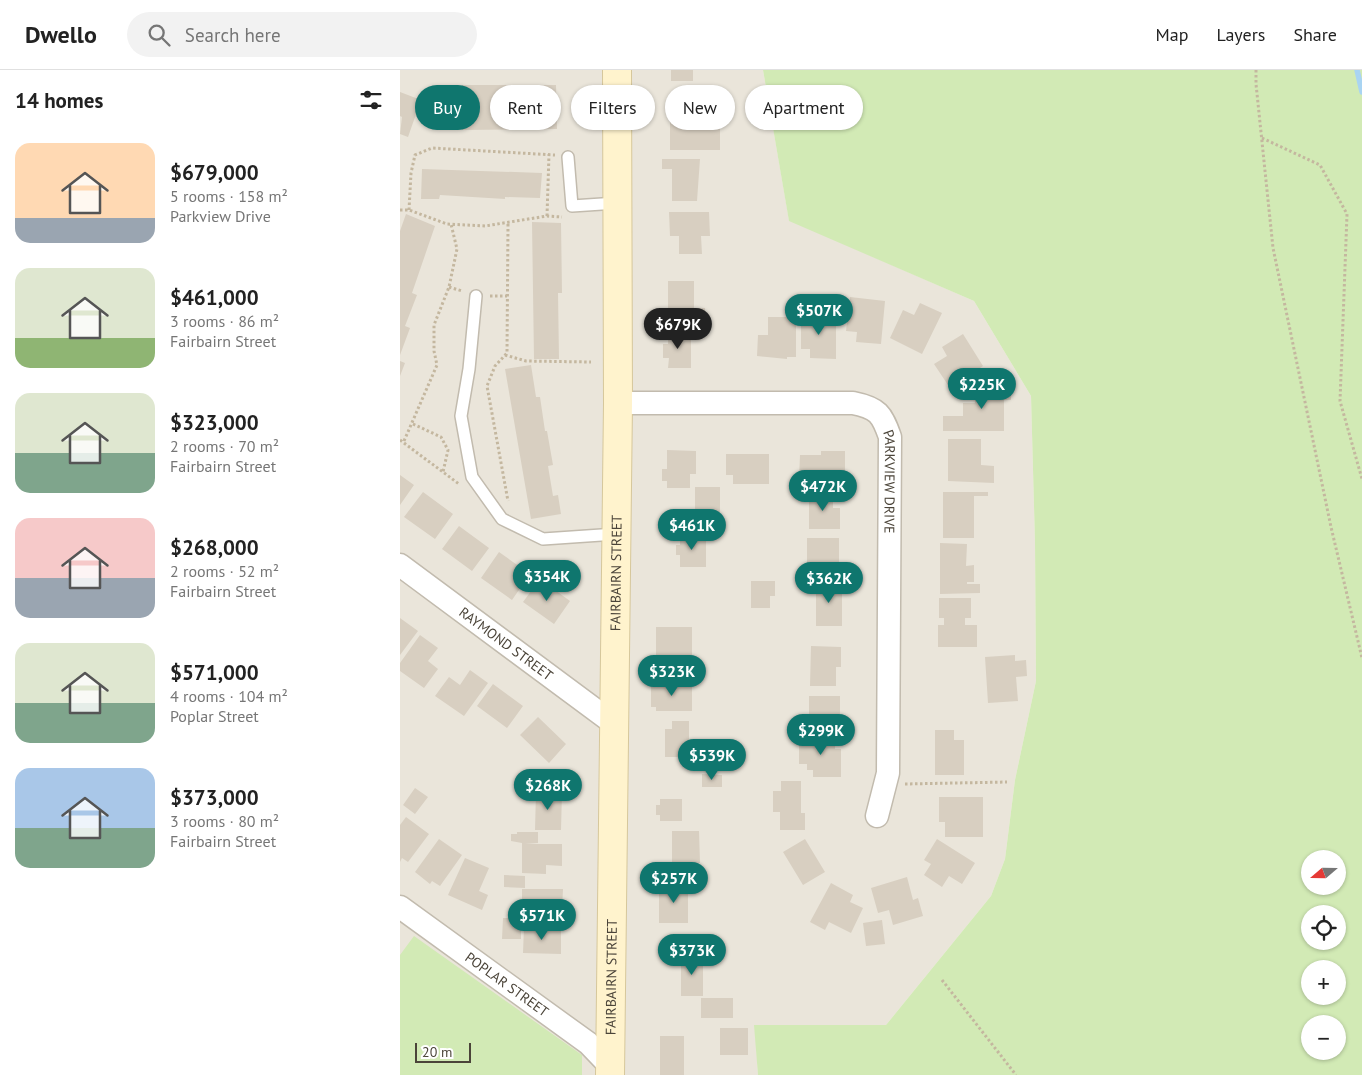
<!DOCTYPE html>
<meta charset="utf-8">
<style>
:root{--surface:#fff;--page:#f2f2f2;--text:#222;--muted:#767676;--line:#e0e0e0;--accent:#0f766e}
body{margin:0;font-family:"PT Sans",sans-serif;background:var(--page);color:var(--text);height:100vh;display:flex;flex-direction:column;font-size:19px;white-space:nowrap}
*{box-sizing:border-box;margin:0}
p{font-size:16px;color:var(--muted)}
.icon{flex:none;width:28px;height:28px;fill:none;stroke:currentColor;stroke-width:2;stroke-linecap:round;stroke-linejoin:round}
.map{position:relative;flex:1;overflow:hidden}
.sheet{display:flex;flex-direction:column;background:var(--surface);width:400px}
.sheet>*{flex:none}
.top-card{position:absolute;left:15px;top:15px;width:475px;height:45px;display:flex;gap:10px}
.needle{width:32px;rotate:250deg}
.buttons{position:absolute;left:901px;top:780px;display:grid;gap:10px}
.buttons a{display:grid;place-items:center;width:45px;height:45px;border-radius:50%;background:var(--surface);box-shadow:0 1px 4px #0004;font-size:25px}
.scale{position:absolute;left:15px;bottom:12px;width:56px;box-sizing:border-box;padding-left:5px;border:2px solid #4b4439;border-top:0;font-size:14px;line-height:18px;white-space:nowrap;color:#4b4439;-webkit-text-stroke:4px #fff;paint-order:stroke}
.price{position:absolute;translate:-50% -42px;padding:0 11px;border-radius:18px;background:var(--accent);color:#fff;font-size:16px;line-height:32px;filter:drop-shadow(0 1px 2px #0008)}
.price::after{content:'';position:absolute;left:50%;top:30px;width:15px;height:11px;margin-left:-8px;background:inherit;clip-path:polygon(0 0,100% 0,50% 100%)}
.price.on{background:#222;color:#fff}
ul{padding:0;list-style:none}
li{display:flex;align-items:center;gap:15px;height:125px;padding:0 15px}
li span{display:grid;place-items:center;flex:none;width:140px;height:100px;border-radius:15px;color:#555}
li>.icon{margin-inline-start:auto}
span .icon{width:60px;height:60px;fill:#fffc;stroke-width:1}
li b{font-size:21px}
h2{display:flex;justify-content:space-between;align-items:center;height:60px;padding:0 15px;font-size:21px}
.tag{padding:0 18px;border-radius:22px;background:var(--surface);box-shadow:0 1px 4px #0004;font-size:18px;line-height:45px}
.tag.on{background:var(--accent);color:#fff}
header{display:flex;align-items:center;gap:30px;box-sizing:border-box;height:70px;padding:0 25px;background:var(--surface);border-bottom:1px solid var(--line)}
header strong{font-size:24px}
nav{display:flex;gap:28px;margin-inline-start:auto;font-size:18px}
.search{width:350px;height:45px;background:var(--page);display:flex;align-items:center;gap:12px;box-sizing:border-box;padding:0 18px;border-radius:28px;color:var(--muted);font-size:19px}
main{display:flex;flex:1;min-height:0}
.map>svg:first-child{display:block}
.residential{fill:#eae5da}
.green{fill:#d2eab5;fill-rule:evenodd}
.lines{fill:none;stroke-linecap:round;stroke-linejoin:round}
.stream{stroke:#a9d4f2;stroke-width:5.5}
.building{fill:#d8cfc1}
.service-casing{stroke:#c2bbae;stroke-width:14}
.minor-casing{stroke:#c2bbae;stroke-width:25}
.secondary-casing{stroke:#d6c79b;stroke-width:30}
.path{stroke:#c4b79f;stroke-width:3;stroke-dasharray:2.5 2.5;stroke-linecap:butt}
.service{stroke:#fff;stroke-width:11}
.minor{stroke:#fff;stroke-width:22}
.secondary{stroke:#fff3cd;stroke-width:28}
.labels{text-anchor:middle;stroke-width:4;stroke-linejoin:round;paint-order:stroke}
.street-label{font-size:14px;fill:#4b4439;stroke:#fff}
</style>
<header>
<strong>Dwello</strong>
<div class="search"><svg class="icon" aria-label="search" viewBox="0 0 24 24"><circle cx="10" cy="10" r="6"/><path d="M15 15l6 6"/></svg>Search here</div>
<nav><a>Map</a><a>Layers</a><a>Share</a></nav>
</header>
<main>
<section class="sheet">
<h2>14 homes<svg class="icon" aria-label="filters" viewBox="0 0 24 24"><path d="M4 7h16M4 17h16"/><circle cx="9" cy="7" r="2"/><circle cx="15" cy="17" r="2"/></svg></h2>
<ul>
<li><span style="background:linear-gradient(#ffd9b3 75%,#9aa5b1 0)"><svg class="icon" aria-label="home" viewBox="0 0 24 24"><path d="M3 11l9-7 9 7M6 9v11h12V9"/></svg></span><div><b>$679,000</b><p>5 rooms · 158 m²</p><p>Parkview Drive</p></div></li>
<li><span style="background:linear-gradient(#dfe7d0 70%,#8fb573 0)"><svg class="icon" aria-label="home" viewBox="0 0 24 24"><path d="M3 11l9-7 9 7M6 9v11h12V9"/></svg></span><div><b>$461,000</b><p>3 rooms · 86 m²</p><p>Fairbairn Street</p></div></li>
<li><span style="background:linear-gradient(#dfe7d0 60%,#7fa58c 0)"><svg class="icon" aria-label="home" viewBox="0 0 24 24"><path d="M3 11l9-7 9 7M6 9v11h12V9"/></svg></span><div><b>$323,000</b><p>2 rooms · 70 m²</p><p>Fairbairn Street</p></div></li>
<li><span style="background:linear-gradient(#f6c9c9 60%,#9aa5b1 0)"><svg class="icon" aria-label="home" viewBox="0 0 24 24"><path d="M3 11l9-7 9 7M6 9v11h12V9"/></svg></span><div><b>$268,000</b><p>2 rooms · 52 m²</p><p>Fairbairn Street</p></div></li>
<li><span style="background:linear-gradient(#dfe7d0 60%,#7fa58c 0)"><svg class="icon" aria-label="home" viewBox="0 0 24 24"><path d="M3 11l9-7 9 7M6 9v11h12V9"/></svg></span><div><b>$571,000</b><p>4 rooms · 104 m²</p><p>Poplar Street</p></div></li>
<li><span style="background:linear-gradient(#a9c7e8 60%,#7fa58c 0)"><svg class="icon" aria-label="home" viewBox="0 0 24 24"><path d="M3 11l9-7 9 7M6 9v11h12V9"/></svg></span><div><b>$373,000</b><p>3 rooms · 80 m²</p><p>Fairbairn Street</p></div></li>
</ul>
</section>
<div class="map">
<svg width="962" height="1005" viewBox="0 0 962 1005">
<rect width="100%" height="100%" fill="#f6f3ec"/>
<path class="residential" d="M0,0h363l26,150 185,81 57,95 4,147 1,138 -21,99 -10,79 -14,37 -105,129h-131l3,50h-358z"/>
<path class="green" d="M363,0h599v1005h-604l-4,-50h132l105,-129 14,-37 10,-79 21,-99 -1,-138 -4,-147 -57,-95 -185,-80zM910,789h28v27h-28zM910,844h28v27h-28zM910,899h28v27h-28zM910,954h28v27h-28z
M14,866l168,119v20h-182v-120z"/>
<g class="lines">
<path class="stream" d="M957,0l5,22"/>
</g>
<path class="building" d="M271,0h22v11h-22z
M62,15h94l1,44 -95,1z
M0,22l21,8 -13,37 -8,-3 2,-17 -2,-1z
M277,30h18v27h25v23h-50v-38h7z
M262,89h38l-3,42h-25v-32h-10z
M22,99l120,4 -2,25 -35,-1v2l-65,-4 -1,4h-18z
M269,142h40l1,24h-9l1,18h-23v-18h-9z
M6,144l29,12 -23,67 5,2 -12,31 5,2 -10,27v-124z
M132,152l29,1 1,70h-4l1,66h-25z
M268,211h26v27h11v12h-37z
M450,227l35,4 -4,43 -25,-2 1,-10 -11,-1z
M520,233l22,10 -20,41 -32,-16 13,-28 11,5z
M401,245h35v44l-26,-1v-9h-9z
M368,247h28v40h-9v2l-30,-3 1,-21h10z
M268,263h23v35h-23l1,-10h-6v-14h5z
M563,264l20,32 -33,22 -16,-24 13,-8 -5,-9z
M0,291l5,2 -5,13z
M131,295l5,32h4l5,34h2l6,34 -5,1 5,30 5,-1 3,19 -30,5 -26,-150z
M611,313v17h-7v31h-61v-15h20v-13h12v-19z
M548,369h33v26l13,1v17l-46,-2z
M267,380l29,1v23h-6v14h-23v-7h-5v-12h5z
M421,381h24v29h-46l1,-25h21z
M326,384h43v30h-36v-9h-7z
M0,405l14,10 -14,20z
M295,417h25v25l-25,-1z
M23,422l30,22 -18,25 -31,-22z
M409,422h24v16h7v21h-31z
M543,422h45v4h-14v42h-31z
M59,456l30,22 -17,23 -30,-22z
M280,466h26v31h-26v-12h-4v-10h4z
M407,468h32v35h-32z
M540,473l27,1 -1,22 8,-1v17h-7v2h13v9l-40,1z
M99,482l31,22 -18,26 -31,-22z
M140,509l30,22 -16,23 -31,-22z
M351,511h24v15h-5v12h-19z
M416,513h26v43h-26z
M539,528h32v20h-6v7h12v22h-39v-22h6v-7h-5z
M0,548l18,13 -18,24z
M256,557h36v37h-22v-7h-14z
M20,565l18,13 -10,13 10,8 -14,19 -24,-17v-8z
M411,576l30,1v20h-5v19h-26z
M615,585v6l11,-1 1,16 -11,1 2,24 -30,2 -3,-46z
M70,600l18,13 -24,33 -29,-20 14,-19 11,8z
M251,613h41v28h-36v-4h-5z
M93,614l30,22 -16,22 -30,-22z
M409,626h31v34h-31z
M138,647l28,27 -17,19 -29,-28z
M272,651h17v36h-24v-28h7z
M535,660h19v10h10v35h-29z
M407,665h28v14h6v28h-28v-7h-6v-6h-8v-20h8z
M302,704l20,1v12h-20z
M381,711h20v32h4v17h-25v-18h-7v-21h8z
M15,718l13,9 -13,17 -12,-9z
M136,722h26l-1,38h-26z
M539,727h44v40h-38v-15h-6z
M260,729h22v22h-22v-6h-4v-10h4z
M6,747l23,17 -21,28 -6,-4 -2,4v-37z
M272,761h27l1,32h-8v12h-20z
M117,762h21v11l-13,1h37v22l-16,-1v9l-24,-1v-30l-11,-2v-7h6z
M39,769l23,16 -22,31 -8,-5 -2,3 -15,-12z
M405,769l20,33 -22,13 -20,-33z
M537,769l38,24 -13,21 -13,-8 -7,11 -18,-12 7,-11 -7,-4z
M65,788l24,10 -10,23 9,4 -6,15 -34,-15z
M104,805l21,1v12l-21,-1z
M507,807l6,23 5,-2 5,18 -30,9 -4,-15 -11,3 -7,-25z
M431,813l22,12 -3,7 13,6 -12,25 -22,-11 -4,8 -15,-8z
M259,815h29v38h-29z
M122,819h41l-1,20h-4v8l-36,-1z
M103,848h18v21h-19z
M482,850l3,24 -19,2 -3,-23z
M124,857l37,1v26l-38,-1z
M281,887h22v39h-22z
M301,928h32v20h-32z
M320,958h28v27h-28z
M260,966h24v39h-24z"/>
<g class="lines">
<g class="service-casing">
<path id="service" d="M168,87l4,49 45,-3
M76,226l-7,73 -8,47 11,61 30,42 41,20 73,-5"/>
</g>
<g class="minor-casing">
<g id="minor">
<path id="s1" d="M218,333h235c25,5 29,11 37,34l-2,336 -11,43"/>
<path id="s2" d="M0,495l213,158"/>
<path id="s3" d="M0,837l188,136 23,24"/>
</g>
</g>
<g class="secondary-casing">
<g id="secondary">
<path id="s4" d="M210,1005l8,-672 -1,-333"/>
</g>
</g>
<path class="path" d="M856,0v14l17,164 58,279 31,131
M862,68l58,27 27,49 -7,187 22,78
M0,140h9l38,14 38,2 62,-10 15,1
M9,140l2,-37 4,-18 17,-7 123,7
M147,146l2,-62
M108,154l-1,129 -12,13 -8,20 21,115
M49,217l13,4
M90,226h17
M105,285l21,6 65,1
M13,354l28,13 7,13 -5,22
M0,370l59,44
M4,371l33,-76 -3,-14v-26l15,-38 8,-38 -6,-25
M505,714l102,-2
M542,910l74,95"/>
<use href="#service" class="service"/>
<use href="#minor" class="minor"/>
<use href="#secondary" class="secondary"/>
</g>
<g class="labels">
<g class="street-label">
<text dy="5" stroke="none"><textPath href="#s1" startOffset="334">PARKVIEW DRIVE</textPath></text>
<text dy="5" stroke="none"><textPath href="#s4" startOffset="502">FAIRBAIRN STREET</textPath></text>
<text dy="5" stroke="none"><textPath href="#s2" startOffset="132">RAYMOND STREET</textPath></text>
<text dy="5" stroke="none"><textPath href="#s4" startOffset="98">FAIRBAIRN STREET</textPath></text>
<text dy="5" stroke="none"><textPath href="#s3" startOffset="132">POPLAR STREET</textPath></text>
</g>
</g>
</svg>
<div class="buttons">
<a><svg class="needle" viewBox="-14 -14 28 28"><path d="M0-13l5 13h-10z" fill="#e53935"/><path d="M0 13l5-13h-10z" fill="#767676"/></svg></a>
<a><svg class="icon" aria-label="locate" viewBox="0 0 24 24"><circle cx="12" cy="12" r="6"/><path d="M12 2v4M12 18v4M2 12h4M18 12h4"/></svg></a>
<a>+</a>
<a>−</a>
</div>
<div class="scale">20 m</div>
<b class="price" style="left:419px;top:266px">$507K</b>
<b class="price on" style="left:278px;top:280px">$679K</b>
<b class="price" style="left:582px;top:340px">$225K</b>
<b class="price" style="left:423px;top:442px">$472K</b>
<b class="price" style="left:292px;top:481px">$461K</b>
<b class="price" style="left:147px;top:532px">$354K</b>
<b class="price" style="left:429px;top:534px">$362K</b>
<b class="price" style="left:272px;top:627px">$323K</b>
<b class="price" style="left:421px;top:686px">$299K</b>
<b class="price" style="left:312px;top:711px">$539K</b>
<b class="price" style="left:148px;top:741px">$268K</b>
<b class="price" style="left:274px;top:834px">$257K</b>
<b class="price" style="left:142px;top:871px">$571K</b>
<b class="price" style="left:292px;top:906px">$373K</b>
<div class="top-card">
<a class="tag on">Buy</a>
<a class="tag">Rent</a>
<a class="tag">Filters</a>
<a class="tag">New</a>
<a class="tag">Apartment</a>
</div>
</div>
</main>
